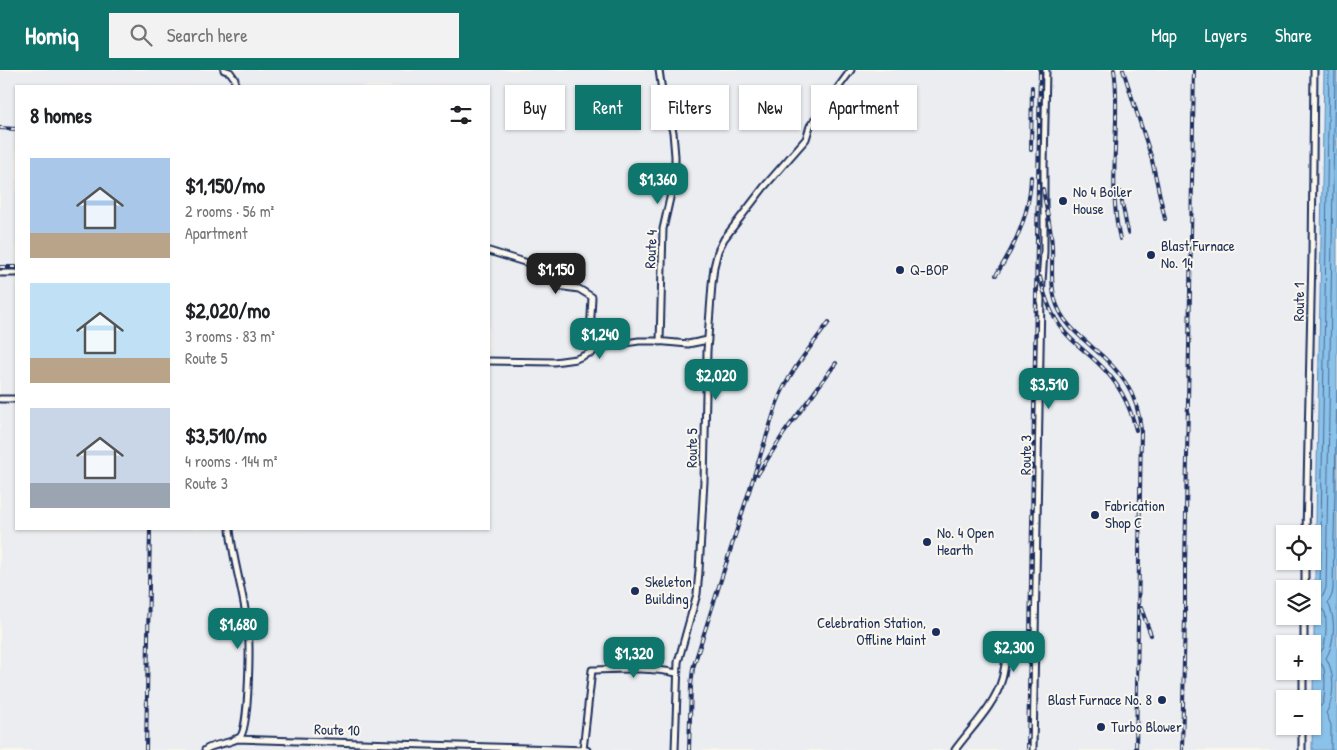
<!DOCTYPE html>
<meta charset="utf-8">
<style>
:root{--surface:#fff;--page:#f2f2f2;--text:#202124;--muted:#757577;--accent:#0f766e}
body{margin:0;font-family:"Patrick Hand",sans-serif;background:var(--page);color:var(--text);height:100vh;display:flex;flex-direction:column;font-size:19px;white-space:nowrap}
*{box-sizing:border-box;margin:0}
p{font-size:16px;color:var(--muted)}
.icon{flex:none;width:28px;height:28px;fill:none;stroke:currentColor;stroke-width:2;stroke-linecap:round;stroke-linejoin:round}
.map{position:relative;flex:1;overflow:hidden}
.side{position:absolute;left:15px;top:15px;width:475px;height:445px;display:flex;flex-direction:column;background:var(--surface);border-radius:0px;box-shadow:0 1px 4px #0004}
.side>*{flex:none}
.guide{position:absolute;left:505px;top:15px;width:475px;height:45px;display:flex;gap:10px}
.tools{position:absolute;left:1276px;top:455px;display:grid;gap:10px}
.tools a{display:grid;place-items:center;width:45px;height:45px;border-radius:0px;background:var(--surface);box-shadow:0 1px 4px #0004;font-size:25px}
.price{position:absolute;translate:-50% -42px;padding:0 11px;border-radius:10px;background:var(--accent);color:#fff;font-size:16px;line-height:32px;filter:drop-shadow(0 1px 2px #0008)}
.price::after{content:'';position:absolute;left:50%;top:30px;width:15px;height:11px;margin-left:-8px;background:inherit;clip-path:polygon(0 0,100% 0,50% 100%)}
.price.on{background:#222;color:#fff}
ul{padding:0;list-style:none}
li{display:flex;align-items:center;gap:15px;height:125px;padding:0 15px}
li span{display:grid;place-items:center;flex:none;width:140px;height:100px;border-radius:0px;color:#555}
li>.icon{margin-inline-start:auto}
span .icon{width:60px;height:60px;fill:#fffc;stroke-width:1}
li b{font-size:21px}
h2{display:flex;justify-content:space-between;align-items:center;height:60px;padding:0 15px;font-size:21px}
.chip{padding:0 18px;border-radius:0px;background:var(--surface);box-shadow:0 1px 4px #0004;font-size:18px;line-height:45px}
.chip.on{background:var(--accent);color:#fff}
header{display:flex;align-items:center;gap:30px;box-sizing:border-box;height:70px;padding:0 25px;background:var(--accent);color:#fff}
header strong{font-size:24px}
nav{display:flex;gap:28px;margin-inline-start:auto;font-size:18px}
.search{width:350px;height:45px;background:var(--page);display:flex;align-items:center;gap:12px;box-sizing:border-box;padding:0 18px;border-radius:0px;color:var(--muted);font-size:19px}
.map>svg:first-child{display:block}
.built{fill:#ebedf1;fill-rule:evenodd}
.water{fill:#8bc2e9;stroke:#5e87b1}
.lines{fill:none;stroke-linecap:round;stroke-linejoin:round}
.shore{stroke:#486a96;stroke-width:1}
.street-casing{stroke:#1b2f5e;stroke-width:9}
.street{stroke:#fbf7ec;stroke-width:5}
.rail-casing{stroke:#1b2f5e;stroke-width:4}
.rail{stroke:#fbf7ec;stroke-width:2;stroke-dasharray:5.5;stroke-linecap:butt}
.poi-dot{fill:#1b2f5e;stroke:#fbf7ec;stroke-width:2}
.labels{text-anchor:middle;stroke-width:4;stroke-linejoin:round;paint-order:stroke}
.poi-label{font-size:15px;fill:#1b2f5e;stroke:#fbf7ec;text-anchor:start}
.street-label{font-size:15px;fill:#1b2f5e;stroke:#fbf7ec}
</style>
<header>
<strong>Homiq</strong>
<div class="search"><svg class="icon" aria-label="search" viewBox="0 0 24 24"><circle cx="10" cy="10" r="6"/><path d="M15 15l6 6"/></svg>Search here</div>
<nav><a>Map</a><a>Layers</a><a>Share</a></nav>
</header>
<div class="map">
<svg width="1337" height="680" viewBox="0 0 1337 680">
<rect width="100%" height="100%" fill="#fbf7ec"/>
<filter id="ink" filterUnits="userSpaceOnUse"><feTurbulence type="fractalNoise" baseFrequency=".02" numOctaves="2"/><feDisplacementMap in="SourceGraphic" scale="10" xChannelSelector="R" yChannelSelector="G"/><feConvolveMatrix kernelMatrix="1 2 1 2 8 2 1 2 1" color-interpolation-filters="sRGB"/></filter>
<g filter="url(#ink)">
<path class="built" d="M0,0h1324l-11,642 -1,-13h-27v27h27v24h-1312zM16,16h473v443h-473zM1285,464h27v27h-27zM1285,519h27v27h-27zM1285,574h27v27h-27z"/>
<path class="water" d="M1324,0h13v680h-25z"/>
<g class="lines">
<path class="shore" d="M1312,524l6,-1 2,-5 9,-518
M1312,585c5,-1 8,-2 11,-6 3,-4 4,-30 2,-36 -2,-5 -8,-7 -12,-10l1,-2 9,-5 3,-8 9,-518
M1312,590c5,1 8,2 11,6 3,5 2,32 0,37 -3,5 -6,6 -11,7
M1331,680v-25l-5,-12c9,-15 9,-40 0,-55 9,-15 10,-40 2,-55l4,-8 1,-6 4,-199"/>
<g class="street-casing">
<path id="street" d="M224,0l6,2 5,7 -1,7
M659,0l4,28 10,34 2,24v20l-12,53 -3,113
M489,181l42,13 16,10 11,12 21,3 13,8 -2,38 2,18
M0,203h16
M489,291l65,1 22,-3 27,-12 16,-3 20,-3h16l33,3 20,-4
M0,329h16
M1306,464l6,-279 2,-185
M1305,519v-28
M1304,574v-28
M1303,629v-28
M235,669l352,11
M205,680c9,-7 27,-6 35,-13 9,-8 10,-92 8,-107 -3,-34 -15,-67 -18,-101
M583,680l9,-80c28,-1 57,-3 85,3
M675,680l3,-88 19,-68 2,-23 5,-90 3,-130 5,-67 2,-17 4,-16 6,-12 40,-52 42,-48 4,-13 41,-56
M955,680c16,-22 40,-45 47,-71 3,-10 3,-25 10,-33 5,-5 16,-6 22,-5
M1033,680l8,-453 3,-45v-86l2,-96
M1302,680v-24"/>
</g>
<use href="#street" class="street"/>
<g class="rail-casing">
<path id="rail" d="M1114,0c3,17 2,33 2,50 -1,40 -5,81 4,119
M1123,0l28,86 14,63
M0,58l16,1
M1031,80l1,-63
M1043,119c3,19 8,38 9,57 1,22 -3,44 7,64 7,15 21,26 33,37 28,23 46,46 49,83l-5,320
M1120,122l8,41
M0,197h16
M996,205c20,-30 34,-62 35,-98
M1040,207c4,18 11,38 23,53 10,13 24,22 36,34 19,18 31,41 37,66
M758,404l26,-41 52,-70
M1141,538l10,27
M146,680l4,-221
M689,680l2,-64 2,-18 84,-265c11,-30 33,-55 52,-81
M1028,680l12,-680
M1182,680l3,-135v-47l9,-498"/>
</g>
<use href="#rail" class="rail"/>
</g>
</g>
<g class="poi-dot">
<circle cx="1063" cy="131" r="5"/>
<circle cx="1151" cy="185" r="5"/>
<circle cx="900" cy="200" r="5"/>
<circle cx="1095" cy="445" r="5"/>
<circle cx="927" cy="472" r="5"/>
<circle cx="635" cy="521" r="5"/>
<circle cx="936" cy="562" r="5"/>
<circle cx="1162" cy="630" r="5"/>
<circle cx="1101" cy="657" r="5"/>
</g>
<g class="labels">
<g class="poi-label">
<text x="1073" y="127">No 4 Boiler<tspan x="1073" dy="17">House</tspan></text>
<text x="1161" y="181">Blast Furnace<tspan x="1161" dy="17">No. 14</tspan></text>
<text x="910" y="205">Q-BOP</text>
<text x="1105" y="441">Fabrication<tspan x="1105" dy="17">Shop C</tspan></text>
<text x="937" y="468">No. 4 Open<tspan x="937" dy="17">Hearth</tspan></text>
<text x="645" y="517">Skeleton<tspan x="645" dy="17">Building</tspan></text>
<text x="926" y="558" text-anchor="end">Celebration Station,<tspan x="926" dy="17">Offline Maint</tspan></text>
<text x="1152" y="635" text-anchor="end">Blast Furnace No. 8</text>
<text x="1111" y="662">Turbo Blower</text>
</g>
<g class="street-label">
<text transform="translate(651 179) rotate(-87)" y="5">Route 4</text>
<text transform="translate(1299 232) rotate(-89)" y="5">Route 1</text>
<text transform="translate(692 378) rotate(-89)" y="5">Route 5</text>
<text transform="translate(1026 385) rotate(-89)" y="5">Route 3</text>
<text transform="translate(337 660) rotate(2)" y="5">Route 10</text>
</g>
</g>
</svg>
<div class="tools">
<a><svg class="icon" aria-label="locate" viewBox="0 0 24 24"><circle cx="12" cy="12" r="6"/><path d="M12 2v4M12 18v4M2 12h4M18 12h4"/></svg></a>
<a><svg class="icon" aria-label="layers" viewBox="0 0 24 24"><path d="M12 4l9 5-9 5-9-5zM3 14l9 5 9-5"/></svg></a>
<a>+</a>
<a>−</a>
</div>
<b class="price" style="left:658px;top:135px">$1,360</b>
<b class="price on" style="left:556px;top:225px">$1,150</b>
<b class="price" style="left:600px;top:290px">$1,240</b>
<b class="price" style="left:716px;top:331px">$2,020</b>
<b class="price" style="left:1049px;top:340px">$3,510</b>
<b class="price" style="left:238px;top:580px">$1,680</b>
<b class="price" style="left:1014px;top:603px">$2,300</b>
<b class="price" style="left:634px;top:609px">$1,320</b>
<div class="guide">
<a class="chip">Buy</a>
<a class="chip on">Rent</a>
<a class="chip">Filters</a>
<a class="chip">New</a>
<a class="chip">Apartment</a>
</div>
<section class="side">
<h2>8 homes<svg class="icon" aria-label="filters" viewBox="0 0 24 24"><path d="M4 7h16M4 17h16"/><circle cx="9" cy="7" r="2"/><circle cx="15" cy="17" r="2"/></svg></h2>
<ul>
<li><span style="background:linear-gradient(#a9c7e8 75%,#b9a48a 0)"><svg class="icon" aria-label="home" viewBox="0 0 24 24"><path d="M3 11l9-7 9 7M6 9v11h12V9"/></svg></span><div><b>$1,150/mo</b><p>2 rooms · 56 m²</p><p>Apartment</p></div></li>
<li><span style="background:linear-gradient(#bfe0f5 75%,#b9a48a 0)"><svg class="icon" aria-label="home" viewBox="0 0 24 24"><path d="M3 11l9-7 9 7M6 9v11h12V9"/></svg></span><div><b>$2,020/mo</b><p>3 rooms · 83 m²</p><p>Route 5</p></div></li>
<li><span style="background:linear-gradient(#c9d6e8 75%,#9aa5b1 0)"><svg class="icon" aria-label="home" viewBox="0 0 24 24"><path d="M3 11l9-7 9 7M6 9v11h12V9"/></svg></span><div><b>$3,510/mo</b><p>4 rooms · 144 m²</p><p>Route 3</p></div></li>
</ul>
</section>
</div>
